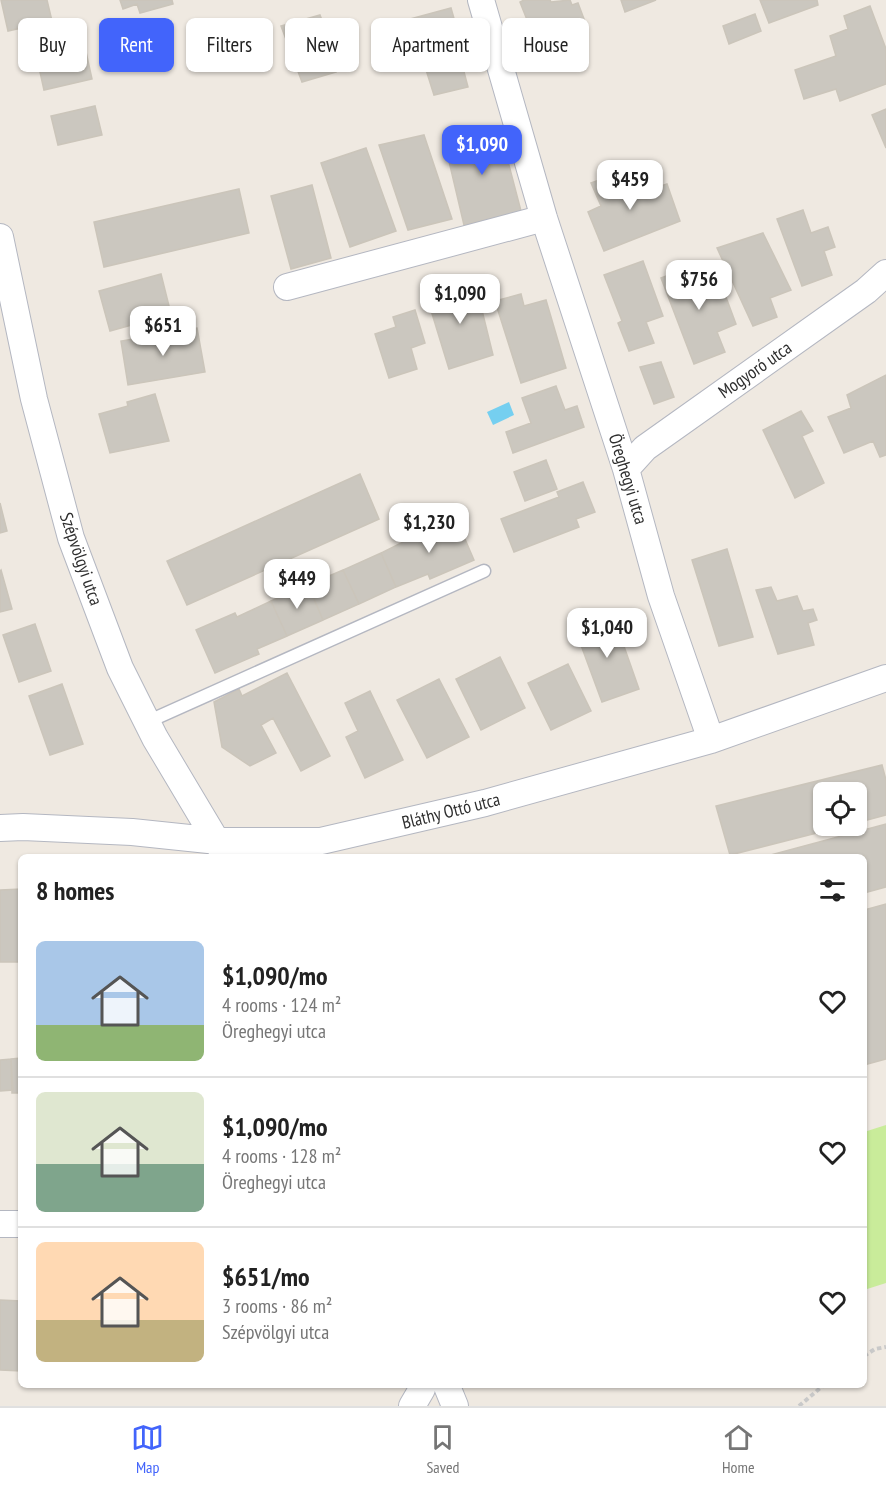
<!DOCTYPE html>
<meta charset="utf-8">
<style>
:root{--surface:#fff;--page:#f2f2f2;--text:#222;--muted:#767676;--line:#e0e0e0;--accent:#4264fb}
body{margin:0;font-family:"PT Sans Narrow",sans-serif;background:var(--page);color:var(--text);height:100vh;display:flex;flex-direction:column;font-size:22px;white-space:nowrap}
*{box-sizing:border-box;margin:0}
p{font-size:20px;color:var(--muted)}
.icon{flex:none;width:33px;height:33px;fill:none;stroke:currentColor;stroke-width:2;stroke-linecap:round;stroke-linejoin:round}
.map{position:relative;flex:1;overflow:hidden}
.drawer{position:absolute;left:18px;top:854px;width:849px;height:534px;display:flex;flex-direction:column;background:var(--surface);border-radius:9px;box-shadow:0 2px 4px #0004}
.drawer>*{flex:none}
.top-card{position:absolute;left:18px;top:18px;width:850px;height:54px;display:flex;gap:12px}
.buttons{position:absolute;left:813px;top:782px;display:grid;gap:12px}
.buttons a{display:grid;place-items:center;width:54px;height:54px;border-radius:9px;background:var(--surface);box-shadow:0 2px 4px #0004;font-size:30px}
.price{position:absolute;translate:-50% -51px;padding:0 14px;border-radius:12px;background:#fff;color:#222;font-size:20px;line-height:39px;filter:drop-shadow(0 2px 3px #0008)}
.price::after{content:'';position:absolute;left:50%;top:36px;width:18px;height:14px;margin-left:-9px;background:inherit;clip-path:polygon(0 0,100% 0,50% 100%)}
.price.selected{background:var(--accent);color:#fff}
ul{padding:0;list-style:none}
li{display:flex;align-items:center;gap:18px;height:150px;padding:0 18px}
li+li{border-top:2px solid var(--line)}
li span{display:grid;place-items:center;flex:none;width:168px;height:120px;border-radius:9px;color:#555}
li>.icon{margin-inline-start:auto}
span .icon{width:72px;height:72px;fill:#fffc;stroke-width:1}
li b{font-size:26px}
h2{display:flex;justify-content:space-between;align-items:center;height:72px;padding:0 18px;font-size:26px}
.tag{padding:0 21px;border-radius:9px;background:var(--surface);box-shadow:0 2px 4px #0004;font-size:21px;line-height:54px}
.tag.selected{background:var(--accent);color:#fff}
.menu{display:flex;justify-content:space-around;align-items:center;height:84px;border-top:2px solid var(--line);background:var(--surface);font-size:16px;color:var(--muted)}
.menu a{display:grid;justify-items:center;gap:3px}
.menu .selected{color:var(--accent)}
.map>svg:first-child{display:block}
.pitch{fill:#c9ec9a}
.water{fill:#75cff0}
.building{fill:#cbc7bf;stroke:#cbc5ba;stroke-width:1.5}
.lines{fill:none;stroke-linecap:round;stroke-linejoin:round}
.service-casing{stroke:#b4b7c1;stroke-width:15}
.minor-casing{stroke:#b4b7c1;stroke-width:28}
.path{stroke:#c9c9c9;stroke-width:4;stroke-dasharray:4.5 3;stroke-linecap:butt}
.service{stroke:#fff;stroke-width:12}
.minor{stroke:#fff;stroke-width:26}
.labels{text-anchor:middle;stroke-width:4.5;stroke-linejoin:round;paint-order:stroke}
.street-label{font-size:18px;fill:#2e2e2e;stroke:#fff}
</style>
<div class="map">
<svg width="886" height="1406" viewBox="0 0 886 1406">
<rect width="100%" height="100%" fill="#efe9e1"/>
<path class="pitch" d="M886,1125v158l-22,7v-158z"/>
<path class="water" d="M509,402l5,13 -21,10 -6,-13z"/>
<path class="building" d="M1,0h46l5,21 -44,10z
M120,0h52l1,4 -33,9 -3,-9 -14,5z
M524,0h26l1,2 19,-2 2,5 6,-2 9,24 -50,18 -17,-43z
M621,0h35l-31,12z
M760,0h57l1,5 -49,18z
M870,6l16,43v35l-46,17 -4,-12 -32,10 -9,-29 41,-14 -6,-20 18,-7 -4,-13z
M451,8l4,14 9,-2 6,26 -12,3 10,38 -34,8 -24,-76z
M755,14l6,17 -32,13 -6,-18z
M320,15l8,21 10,-3 7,20 -15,4 6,15 -34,10 -21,-56z
M84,43l8,36 -48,11 -8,-36z
M95,106l7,29 -44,10 -7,-29z
M886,109v39l-14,-33z
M499,127l22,84 -57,14 -20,-85z
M424,135l28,84 -44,11 -29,-85z
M366,148l30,83 -46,16 -29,-84z
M624,171l10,24 33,-11 13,37 -76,30 -16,-39 13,-6 -10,-23z
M312,185l19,73 -40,11 -20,-73z
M239,189l10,44 -145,34 -10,-45z
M803,210l8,23 17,-6 7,20 -11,4 8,24 -30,11 -25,-67z
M763,233l28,57 -21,8 7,19 -24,9 -36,-78z
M643,261l20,55 -17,6 8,21 -25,8 -11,-28 4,-2 -18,-46z
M693,266l5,14 19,-7 19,51 -19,8 8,20 -31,12 -33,-86z
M161,274l10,40 -61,17 -11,-40z
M458,283l4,12 15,-5 16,65 -44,14 -23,-75z
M521,294l3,12 22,-6 20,68 -45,15 -26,-82z
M415,310l10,33 -14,5 6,21 -28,9 -14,-44 21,-7 -3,-10z
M197,328l8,44 -77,13 -7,-44z
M661,362l13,35 -20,7 -14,-37z
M886,375v80l-6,2 -7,-16 -29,12 -16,-36 23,-9 -4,-13z
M556,386l9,24 12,-4 7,21 -71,26 -7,-21 25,-9 -9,-25z
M155,394l14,47 -59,12 -11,-39 29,-8 -1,-4z
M801,411l12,20 -11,5 22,47 -29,15 -32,-68z
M546,460l11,29 -32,12 -11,-29z
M360,474l19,45 -192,86 -20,-44z
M583,482l12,30 -19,7 3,8 -65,25 -13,-33 58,-22 -2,-5z
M0,503l7,28 -7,2z
M455,516l19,44 -44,19 -2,-5 -32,13 -15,-34z
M727,549l26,88 -34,9 -27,-86z
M381,553l15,34 -37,17 -16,-34z
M1,570l11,39 -12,3v-41z
M343,570l16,34 -36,16 -15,-35z
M308,585l15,35 -36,16 -16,-35z
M771,587l6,14 20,-5 6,15 10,-2 4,11 -9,3 6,22 -36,9 -22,-64z
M271,601l16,35 -30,13 2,5 -44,19 -19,-43 39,-17 2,4z
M613,615l26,74 -37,13 -27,-73z
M35,624l16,47 -32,11 -16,-47z
M500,657l25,51 -44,22 -25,-51z
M568,664l23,47 -40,19 -23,-47z
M287,673l43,83 -29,15 -28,-53 -12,7 15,28 -26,13 -28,-19 -8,-45 25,-13 3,7z
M439,679l30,58 -42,21 -30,-58z
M62,684l21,60 -33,11 -21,-59z
M370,691l33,69 -38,18 -19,-41 12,-6 -13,-28z
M882,765l4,15v35l-30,8v-31h-32v33h24l-118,30 -14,-49z
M886,824v63l-22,6v-37h-97z
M21,889v73h-21v-72z
M886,904v155l-22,6v-155z
M21,1058v35h-9l-1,-34z
M11,1059l2,31 -13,1v-31z
M0,1300l21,1v70l-21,-1z"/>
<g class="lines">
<g class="service-casing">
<path id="service" d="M147,722l337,-151"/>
</g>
<g class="minor-casing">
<path id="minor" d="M481,0l63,218 82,251 35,127 50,144
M0,237l34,162 37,139 49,130 35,70 68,114
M287,287l257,-69
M626,469l19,-21 221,-157 20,-18
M0,828l23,-1 109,5 86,9h103l164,-38 226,-63 175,-62
M0,1224h21
M446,1384l9,22
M412,1406l10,-17v-5"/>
</g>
<path class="path" d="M864,1356l11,-7 11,-2
M799,1406l26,-22"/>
<use href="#service" class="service"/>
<use href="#minor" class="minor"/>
</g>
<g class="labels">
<g class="street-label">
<text transform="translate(755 370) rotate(-35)" y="6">Mogyoró utca</text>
<text transform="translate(628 479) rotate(73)" y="6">Öreghegyi utca</text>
<text transform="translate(81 559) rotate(71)" y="6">Szépvölgyi utca</text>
<text transform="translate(451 811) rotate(-14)" y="6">Bláthy Ottó utca</text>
</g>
</g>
</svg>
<div class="buttons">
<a><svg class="icon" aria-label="locate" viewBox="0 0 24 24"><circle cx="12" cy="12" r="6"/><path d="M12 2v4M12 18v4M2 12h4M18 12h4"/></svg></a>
</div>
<b class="price selected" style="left:482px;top:176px">$1,090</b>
<b class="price" style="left:630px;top:211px">$459</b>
<b class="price" style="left:699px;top:311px">$756</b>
<b class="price" style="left:460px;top:325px">$1,090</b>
<b class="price" style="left:163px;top:357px">$651</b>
<b class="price" style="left:429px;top:554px">$1,230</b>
<b class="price" style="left:297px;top:610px">$449</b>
<b class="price" style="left:607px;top:659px">$1,040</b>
<div class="top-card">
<a class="tag">Buy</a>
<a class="tag selected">Rent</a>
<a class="tag">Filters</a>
<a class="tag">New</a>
<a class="tag">Apartment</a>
<a class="tag">House</a>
</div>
<section class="drawer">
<h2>8 homes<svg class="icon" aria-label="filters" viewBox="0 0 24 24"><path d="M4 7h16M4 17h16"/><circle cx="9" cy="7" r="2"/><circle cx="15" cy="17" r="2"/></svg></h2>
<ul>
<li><span style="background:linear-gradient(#a9c7e8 70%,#8fb573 0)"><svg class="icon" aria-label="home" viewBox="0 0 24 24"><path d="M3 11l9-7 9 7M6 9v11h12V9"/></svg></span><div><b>$1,090/mo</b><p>4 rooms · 124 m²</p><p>Öreghegyi utca</p></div><svg class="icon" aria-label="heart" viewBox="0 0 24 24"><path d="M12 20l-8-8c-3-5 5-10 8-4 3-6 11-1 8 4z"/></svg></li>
<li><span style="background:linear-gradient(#dfe7d0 60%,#7fa58c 0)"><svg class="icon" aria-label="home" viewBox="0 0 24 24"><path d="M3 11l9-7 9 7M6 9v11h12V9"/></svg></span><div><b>$1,090/mo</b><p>4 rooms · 128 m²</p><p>Öreghegyi utca</p></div><svg class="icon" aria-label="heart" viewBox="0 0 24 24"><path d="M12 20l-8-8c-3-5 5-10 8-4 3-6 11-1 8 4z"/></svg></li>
<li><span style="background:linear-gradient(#ffd9b3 65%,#c2b280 0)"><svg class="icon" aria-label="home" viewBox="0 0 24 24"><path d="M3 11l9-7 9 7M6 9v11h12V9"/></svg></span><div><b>$651/mo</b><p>3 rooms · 86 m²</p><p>Szépvölgyi utca</p></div><svg class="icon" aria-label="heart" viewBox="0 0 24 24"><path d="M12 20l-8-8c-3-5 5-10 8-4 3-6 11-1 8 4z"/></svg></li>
</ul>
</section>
</div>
<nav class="menu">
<a class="selected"><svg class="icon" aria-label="map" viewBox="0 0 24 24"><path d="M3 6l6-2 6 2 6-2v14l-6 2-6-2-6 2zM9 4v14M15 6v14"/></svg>Map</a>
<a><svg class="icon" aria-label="saved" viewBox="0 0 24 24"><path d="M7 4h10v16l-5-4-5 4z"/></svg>Saved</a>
<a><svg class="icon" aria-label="home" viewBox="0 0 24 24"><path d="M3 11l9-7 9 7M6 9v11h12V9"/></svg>Home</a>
</nav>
